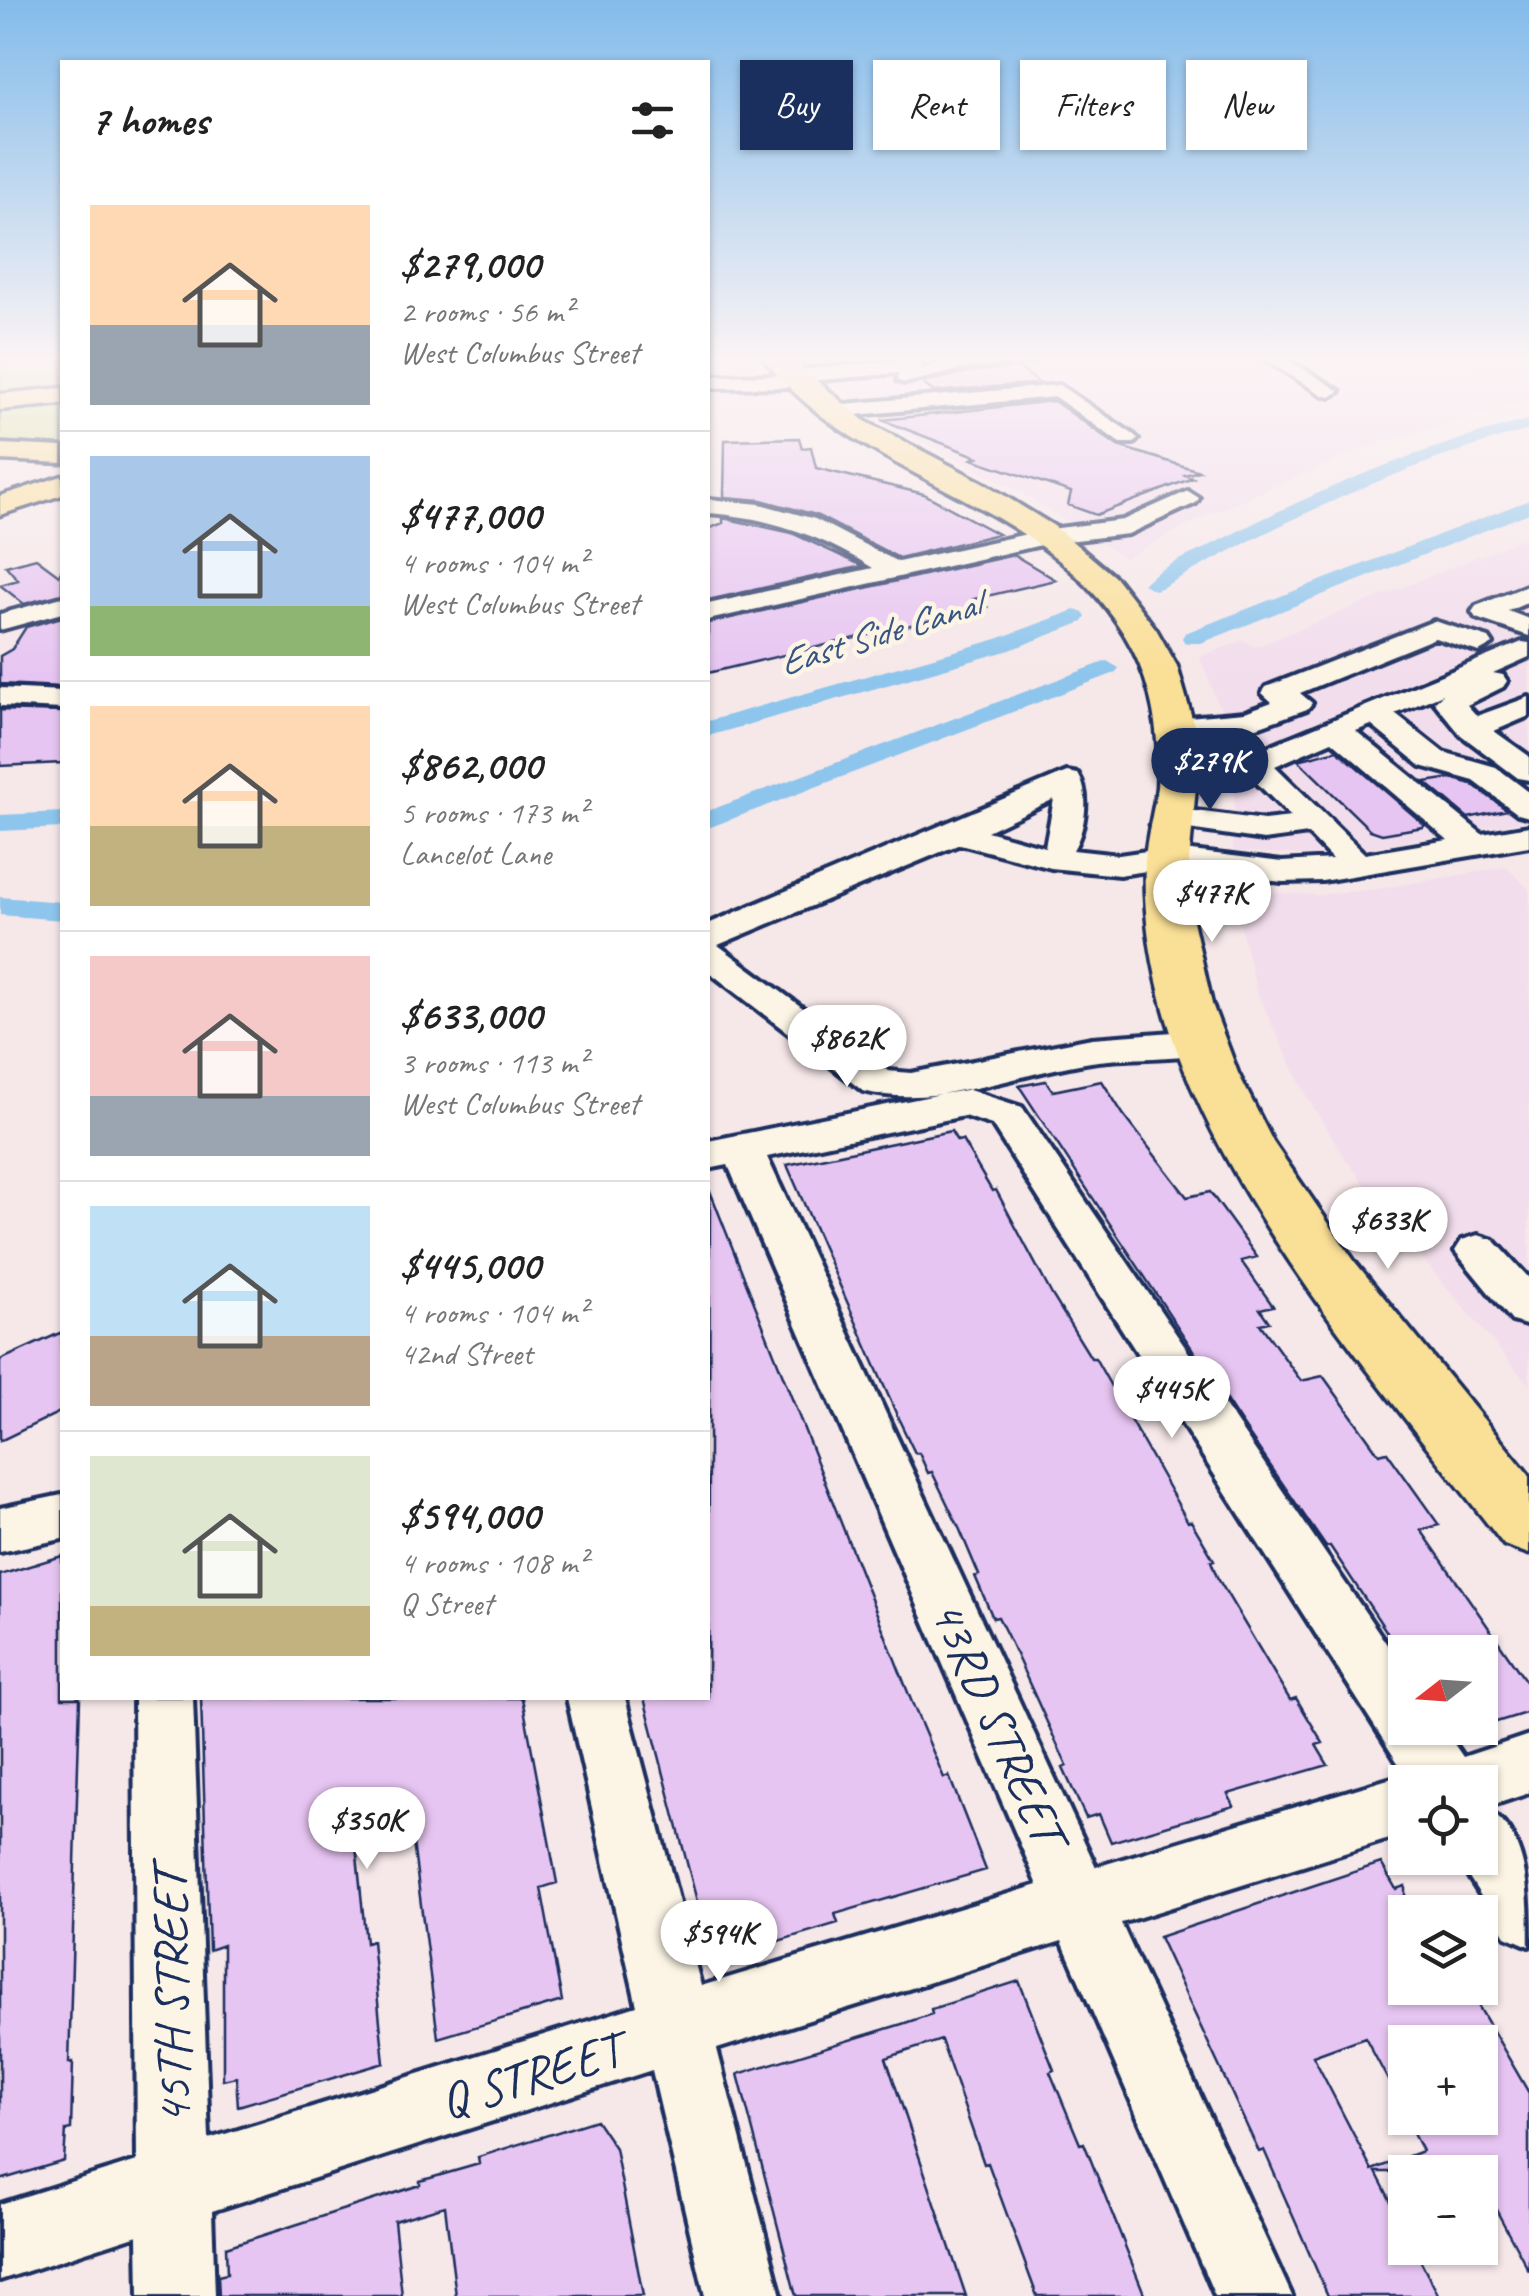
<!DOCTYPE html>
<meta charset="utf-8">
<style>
:root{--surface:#fff;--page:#f2f2f2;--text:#222;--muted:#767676;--line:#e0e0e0;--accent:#1b2f5e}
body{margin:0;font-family:Caveat,sans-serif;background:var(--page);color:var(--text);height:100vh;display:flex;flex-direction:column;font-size:38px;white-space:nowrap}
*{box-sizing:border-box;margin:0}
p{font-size:32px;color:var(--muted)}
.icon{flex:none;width:55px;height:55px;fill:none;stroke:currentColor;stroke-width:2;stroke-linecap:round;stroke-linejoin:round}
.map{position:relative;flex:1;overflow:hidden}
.panel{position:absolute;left:60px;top:60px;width:650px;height:1640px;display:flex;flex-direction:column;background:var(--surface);border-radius:0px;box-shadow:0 2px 8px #0004}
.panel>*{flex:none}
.top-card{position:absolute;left:740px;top:60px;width:638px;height:90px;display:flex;gap:20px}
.needle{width:65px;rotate:253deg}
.controls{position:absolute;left:1388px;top:1635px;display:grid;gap:20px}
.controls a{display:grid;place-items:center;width:110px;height:110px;border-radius:0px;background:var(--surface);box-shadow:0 2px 8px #0004;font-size:50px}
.price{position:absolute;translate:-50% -85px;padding:0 22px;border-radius:35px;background:#fff;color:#222;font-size:32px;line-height:65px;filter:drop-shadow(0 2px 5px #0008)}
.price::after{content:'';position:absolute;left:50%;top:60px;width:30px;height:22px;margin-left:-15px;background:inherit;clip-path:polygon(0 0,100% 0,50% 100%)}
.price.on{background:var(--accent);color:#fff}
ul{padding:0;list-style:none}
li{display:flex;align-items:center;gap:30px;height:250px;padding:0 30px}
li+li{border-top:2px solid var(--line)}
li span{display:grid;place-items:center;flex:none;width:280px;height:200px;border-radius:0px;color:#555}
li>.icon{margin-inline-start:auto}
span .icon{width:120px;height:120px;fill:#fffc;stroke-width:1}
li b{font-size:42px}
h2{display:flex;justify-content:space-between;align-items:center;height:120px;padding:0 30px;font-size:42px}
.pill{padding:0 35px;border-radius:0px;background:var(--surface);box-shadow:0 2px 8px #0004;font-size:35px;line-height:90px}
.pill.on{background:var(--accent);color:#fff}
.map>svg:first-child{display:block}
.built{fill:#f2ddec}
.green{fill:#d2e296;stroke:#76887a;stroke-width:2.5}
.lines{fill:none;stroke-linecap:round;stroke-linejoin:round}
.canal{fill:#8dc5ec;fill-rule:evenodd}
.building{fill:#e7c5f2;stroke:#1b2f5e;stroke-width:2.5;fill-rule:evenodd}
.minor-tunnel{stroke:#cac2cd;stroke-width:21;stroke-dasharray:21 10;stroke-linecap:butt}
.minor-casing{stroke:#1b2f5e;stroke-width:8}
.major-casing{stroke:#1b2f5e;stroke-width:7}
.minor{fill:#fcf5e5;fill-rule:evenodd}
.major{fill:#fadf96;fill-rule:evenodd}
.labels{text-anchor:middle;stroke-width:9;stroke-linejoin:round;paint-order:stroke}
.far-water-label{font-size:38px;font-style:italic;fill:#385482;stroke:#fcf5e5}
.near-street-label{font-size:50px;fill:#1b2f5e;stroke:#fcf5e5}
</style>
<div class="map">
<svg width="1529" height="2296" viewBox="0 0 1529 2296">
<rect width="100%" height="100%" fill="#f6e7e9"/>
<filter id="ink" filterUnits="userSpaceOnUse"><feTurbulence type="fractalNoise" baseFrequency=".01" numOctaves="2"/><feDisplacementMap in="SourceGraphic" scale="20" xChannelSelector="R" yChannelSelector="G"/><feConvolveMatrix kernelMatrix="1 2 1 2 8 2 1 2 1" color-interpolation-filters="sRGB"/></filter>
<g filter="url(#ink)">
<path class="built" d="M742,356l37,38 -71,6v-43z
M806,356h433l60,33 230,-26v37l-159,46 -163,69 -82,43 -100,-63 -141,-73z
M1529,536v284l-209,36 -87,-5 3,-103 -9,-32 -9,-12 -18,-47 44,-17 11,7z
M1506,867l23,22v496l-128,-152 -53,-71 -41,-65 -49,-102 -24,-93 3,-6 15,-4 67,3 59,-6z"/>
<path class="green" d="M0,356h62v36l-62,6z
M62,403v42l-62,-4v-33z"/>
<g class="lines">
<path class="canal" d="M1529,420v10c-131,35 -250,93 -368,158l-7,2 -11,-6c16,-17 46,-28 66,-38 103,-54 208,-98 320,-126z
M1529,500v13l-328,130h-16l-3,-5 3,-5z
M1075,610l8,2 3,5 -3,5 -73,28 -302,86v-15l286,-81z
M1107,661l12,7 -4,5 -407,155v-17z
M62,812v16l-62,3v-16z
M0,897l62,5v18l-62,-5z"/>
</g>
<path class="building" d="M1018,367l21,16 -105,9 -12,-9 45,-11z
M1054,401l64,45 81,25 -14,4 8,3 -97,37 -28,-10 3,-13 -99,-33 6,-2 -96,-37z
M799,438l3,10 9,-1 5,21 108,26 74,40 -99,24 -83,-43 -55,-15 -37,-3 1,-57z
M723,518l69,15 71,33 -155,34v-71l15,-6z
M1014,555l42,25 -82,19 13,8 -279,66v-50z
M36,558l23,17 3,-6v25l-38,10 -24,-19 18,-5 -12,-14z
M62,617v70l-62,-3v-28l12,-7 14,-22z
M0,710l62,2v51l-62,3z
M1337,750l88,75 -2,2 -41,7 -12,-4 -72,-70z
M1451,778l21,6 35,26 -39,8 -43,-36z
M1046,1081l7,10 49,-10 21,33 64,83 23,-5 47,65 -16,4 32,45 -13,3 9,13 -9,2 41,57 22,-5 56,78 8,-2 52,73 -18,5 108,156v26l-49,15v-75h-80l-70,-106 -4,1 -85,-124 -222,-337z
M951,1131l6,10 5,-1 30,51 4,-1 56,105 39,63h4l93,164 3,-1 23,39 -3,1 6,16 73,123 6,-2 27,45 -7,2 12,20 -100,29 6,12 -123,36 -12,-28 -13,4 -23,-50 4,-2 -59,-129 -10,-20 -5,1 -18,-42 4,-1 -19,-45 -28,-58 -4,1 -9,-20h-4l-16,-33 -112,-255z
M710,1191l201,509 33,78 5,-2 37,94 -151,44 3,9 -93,28 -8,-29 -32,10 -61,-234h64z
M62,1332v79l-62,30v-81z
M62,1556v142h18l-11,365 4,-1 -2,67 -5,1 -2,31 -64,19v-605z
M201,1698h321l35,185 -16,5 21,113 -124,37 -29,-227 -55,15 12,117 6,-2 12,122 -146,43 -2,-29 -13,3v-135l-14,5z
M1381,1863l15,26 9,-3v102h63l61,105v178l-49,-91v-8l-7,-5 -14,5h-83l29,57v19h9l25,48h-111l-64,-146 -5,2 -100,-215zM1365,2037l40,75v-70h75v76h-75l17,33 -50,19 -59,-114z
M1019,1981l35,89 -4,2 30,72 4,-1 61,153h-108l-49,-133 -4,1 -43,-124 -55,18 80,238h-170l-58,-222 164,-50 30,-10 -1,-5z
M596,2120l19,28 28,148h-187l-11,-90 -51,15 8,75h-183l-1,-20 9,-2 -1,-27 194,-62v-4l59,-17 -1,-7z"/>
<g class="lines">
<path class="minor-tunnel" d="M830,357l11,10"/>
<g class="minor-casing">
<path id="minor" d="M1040,356l-9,6 -65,6 -61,15 -7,-2v-8l-88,8 -9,6 -93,1v-12l79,-1 9,-5 117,-10 7,2 1,7 42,-12z
M1259,356h23l58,35 -10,6 -7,-2z
M1059,385l75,50 4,4 -4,4h-14l-65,-46 -222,20 -10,-6 10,-6z
M1188,491l11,7 -3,5 -68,31 -78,9 -342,77v-16l165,-36c-53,-33 -104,-51 -165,-55v-14l52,5 55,15 83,43 152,-33 73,-9z
M1529,585v17l-21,9 21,8v17l-53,-18 -4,-6 4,-6z
M62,597v16l-62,17v-16z
M1434,621l55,17 4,6 -14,8 -44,-14 -135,55 12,10 -5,6 -58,21 -73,6 -11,-3 -4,-6 4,-6 11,-3 69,-6 27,-10 -10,-9 4,-6z
M1522,642l7,1v14l-36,16 10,2 4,6 -4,6 -36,18 10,11 52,-19v19l-35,15 35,25v24l-11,-2 -57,-43 -27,-33 9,-8 -48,20 48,38 53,15 33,25v25l-11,-3 -44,-33 -53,-15 -50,-41 -15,6 126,103 47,-8v20l-207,35 -40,1 -115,-14 -48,7 -68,-7 -91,-24 -242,101 170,126 23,2 181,-35 109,-8 14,4 6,8 -6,8c-40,11 -83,6 -124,12 -74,11 -154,48 -228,29l-155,-120v-47l359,-152 11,2c13,21 7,56 -5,76l46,5 48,-7 115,14 50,-3 -24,-25 -44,6 -103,-15 -4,-7 4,-7 12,-3 91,12 27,-3 -46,-46 -68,-12 -11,-3 -4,-6 4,-6 11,-3 75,12zM1332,741l116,99 -83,14 -90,-88zM1054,799l-9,48 -58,-16z
M0,688l62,3v18l-62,-3z
M966,1089l56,18 383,564v57h38l20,29 66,-22v58l-45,15c45,23 45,87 45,138l-23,-10 -49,-78h23v-76h-75v52l-284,89 171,373h-77l-153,-355 -345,108 64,247h-76l-53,-226 -440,141 3,85h-76l-1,-61 -138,45v-76l137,-43 -3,-463h59l16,441 428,-133 -70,-308h58l76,288 337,-101 -310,-720 -20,4v-28zM964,1116l28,9 413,649 -309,93 -329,-710z
M1478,1235l16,5 35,38v48l-17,-5 -57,-70 7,-11z
M62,1495v44l-62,13v-44z"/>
</g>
<g class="major-casing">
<path id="major" d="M762,356h26l75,64 121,63 70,43 63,53 39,50 21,37 17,59 4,41 -9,96 3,54 20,88 26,69 35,69 82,120 174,213v79l-25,-9c-121,-158 -299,-359 -345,-555 -10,-42 -16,-85 -14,-128 1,-25 9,-50 12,-75 4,-53 -5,-107 -33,-153 -85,-141 -268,-151 -362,-278z
M62,388v16l-62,6v-16z
M0,444l62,3v16l-62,-3z
M62,476v19l-62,20v-19z"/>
</g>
<use href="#minor" class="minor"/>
<use href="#major" class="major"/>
</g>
</g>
<linearGradient id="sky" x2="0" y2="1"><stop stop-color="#83bbea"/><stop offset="0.53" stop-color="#fbf4f5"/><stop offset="1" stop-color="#fbf4f5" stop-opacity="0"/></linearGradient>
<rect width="1529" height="677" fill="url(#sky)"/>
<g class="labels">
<g class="far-water-label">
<text transform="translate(879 633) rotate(-17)" y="13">East Side Canal</text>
</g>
<g class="near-street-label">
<text transform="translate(999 1721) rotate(66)" y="18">43RD STREET</text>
<text transform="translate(170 1997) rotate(-91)" y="18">45TH STREET</text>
<text transform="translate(530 2074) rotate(-17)" y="18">Q STREET</text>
</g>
</g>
</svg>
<div class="controls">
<a><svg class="needle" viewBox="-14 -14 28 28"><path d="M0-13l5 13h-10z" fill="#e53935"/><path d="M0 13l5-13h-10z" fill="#767676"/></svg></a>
<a><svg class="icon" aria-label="locate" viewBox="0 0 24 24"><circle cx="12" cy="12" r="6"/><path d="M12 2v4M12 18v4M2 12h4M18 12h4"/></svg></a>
<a><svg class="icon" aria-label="layers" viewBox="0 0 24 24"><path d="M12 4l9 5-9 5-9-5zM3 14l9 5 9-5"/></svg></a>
<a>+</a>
<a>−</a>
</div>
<b class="price on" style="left:1210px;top:813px">$279K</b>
<b class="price" style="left:1212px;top:945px">$477K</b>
<b class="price" style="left:847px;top:1090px">$862K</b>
<b class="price" style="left:1388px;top:1272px">$633K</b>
<b class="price" style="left:1172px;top:1441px">$445K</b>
<b class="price" style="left:367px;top:1872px">$350K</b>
<b class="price" style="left:719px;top:1985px">$594K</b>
<div class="top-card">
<a class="pill on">Buy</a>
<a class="pill">Rent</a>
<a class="pill">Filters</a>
<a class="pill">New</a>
</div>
<section class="panel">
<h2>7 homes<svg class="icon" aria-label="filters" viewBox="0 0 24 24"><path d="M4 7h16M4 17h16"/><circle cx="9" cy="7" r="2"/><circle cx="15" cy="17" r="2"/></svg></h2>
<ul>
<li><span style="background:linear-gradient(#ffd9b3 60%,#9aa5b1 0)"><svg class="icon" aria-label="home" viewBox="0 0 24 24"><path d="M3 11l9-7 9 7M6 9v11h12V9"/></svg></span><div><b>$279,000</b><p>2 rooms · 56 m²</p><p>West Columbus Street</p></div></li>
<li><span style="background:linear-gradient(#a9c7e8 75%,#8fb573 0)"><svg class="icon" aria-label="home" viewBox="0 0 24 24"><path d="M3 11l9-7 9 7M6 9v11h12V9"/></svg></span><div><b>$477,000</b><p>4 rooms · 104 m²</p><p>West Columbus Street</p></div></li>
<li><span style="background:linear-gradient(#ffd9b3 60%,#c2b280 0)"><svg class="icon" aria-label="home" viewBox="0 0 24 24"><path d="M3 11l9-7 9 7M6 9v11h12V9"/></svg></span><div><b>$862,000</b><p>5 rooms · 173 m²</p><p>Lancelot Lane</p></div></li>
<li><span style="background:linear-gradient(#f6c9c9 70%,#9aa5b1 0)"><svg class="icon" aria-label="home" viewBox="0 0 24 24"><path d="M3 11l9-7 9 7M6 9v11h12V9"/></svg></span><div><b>$633,000</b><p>3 rooms · 113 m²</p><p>West Columbus Street</p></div></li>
<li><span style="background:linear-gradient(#bfe0f5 65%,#b9a48a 0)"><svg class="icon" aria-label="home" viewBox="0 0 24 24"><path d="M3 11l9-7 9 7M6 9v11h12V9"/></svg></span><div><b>$445,000</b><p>4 rooms · 104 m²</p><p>42nd Street</p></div></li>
<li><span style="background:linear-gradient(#dfe7d0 75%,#c2b280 0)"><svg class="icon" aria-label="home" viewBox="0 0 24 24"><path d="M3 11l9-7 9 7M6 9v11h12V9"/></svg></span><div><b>$594,000</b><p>4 rooms · 108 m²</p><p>Q Street</p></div></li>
</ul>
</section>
</div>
